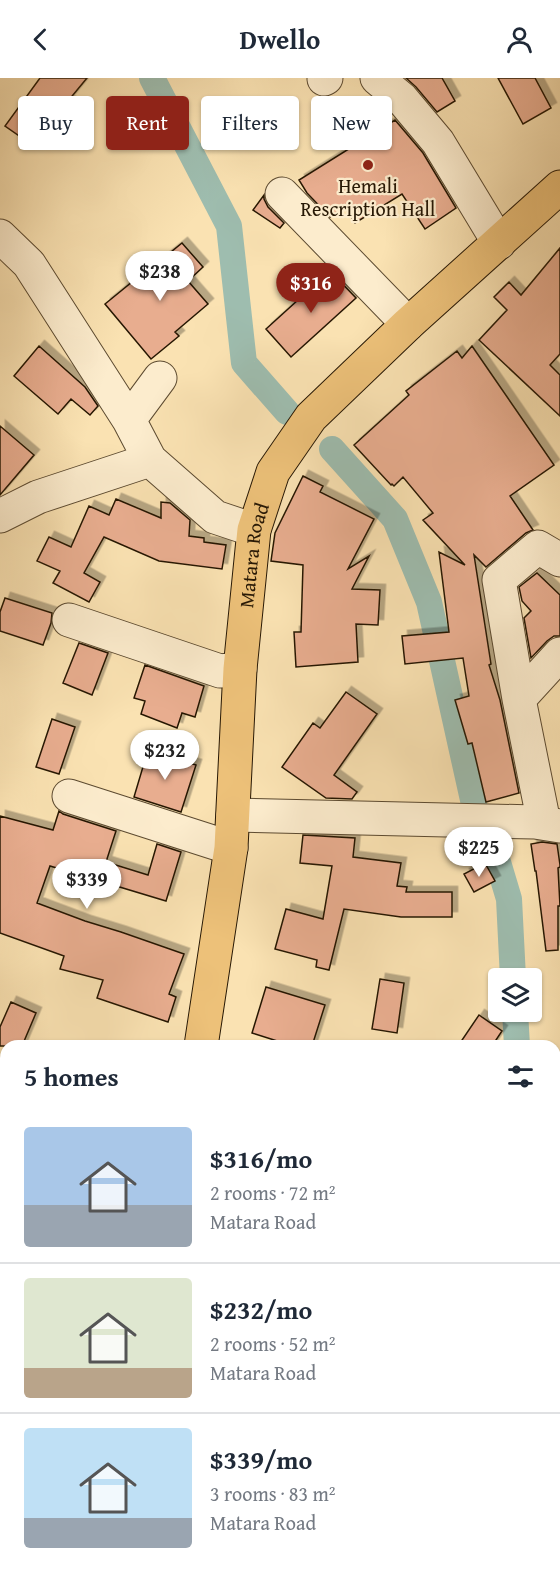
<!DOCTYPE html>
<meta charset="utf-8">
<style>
:root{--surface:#fff;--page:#f6f6f7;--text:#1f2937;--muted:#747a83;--line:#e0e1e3;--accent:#8f2418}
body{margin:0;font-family:"Gentium Book Plus",serif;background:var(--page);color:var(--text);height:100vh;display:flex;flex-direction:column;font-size:22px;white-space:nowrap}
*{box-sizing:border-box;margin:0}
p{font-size:20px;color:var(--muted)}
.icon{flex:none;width:33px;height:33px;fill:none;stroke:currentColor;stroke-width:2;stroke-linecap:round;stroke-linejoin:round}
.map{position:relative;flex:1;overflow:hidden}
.drawer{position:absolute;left:0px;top:962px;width:561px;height:536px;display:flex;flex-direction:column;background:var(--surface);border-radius:18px 18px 0 0;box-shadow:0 2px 4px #0004}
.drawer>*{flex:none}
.banner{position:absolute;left:18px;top:18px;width:525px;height:54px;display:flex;gap:12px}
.controls{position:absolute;left:488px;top:890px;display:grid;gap:12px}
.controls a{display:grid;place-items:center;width:54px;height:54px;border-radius:6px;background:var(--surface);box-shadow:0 2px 4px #0004;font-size:30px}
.price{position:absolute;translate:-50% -51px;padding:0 14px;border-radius:21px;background:#fff;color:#222;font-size:20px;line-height:39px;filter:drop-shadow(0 2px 3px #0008)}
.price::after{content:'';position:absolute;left:50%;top:36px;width:18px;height:14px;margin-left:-9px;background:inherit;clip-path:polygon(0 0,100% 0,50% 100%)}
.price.selected{background:var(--accent);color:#fff}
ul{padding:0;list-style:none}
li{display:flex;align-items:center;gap:18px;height:150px;padding:0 24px}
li+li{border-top:2px solid var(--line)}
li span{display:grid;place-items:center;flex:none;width:168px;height:120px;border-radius:6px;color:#555}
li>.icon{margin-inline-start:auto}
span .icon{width:72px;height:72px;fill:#fffc;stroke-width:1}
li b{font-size:26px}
h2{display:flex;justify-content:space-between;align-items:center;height:72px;padding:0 24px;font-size:26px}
.pill{padding:0 21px;border-radius:6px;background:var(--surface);box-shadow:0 2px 4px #0004;font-size:21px;line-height:54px}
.pill.selected{background:var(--accent);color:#fff}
header{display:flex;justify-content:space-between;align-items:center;height:78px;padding:0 24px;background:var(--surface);font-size:27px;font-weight:600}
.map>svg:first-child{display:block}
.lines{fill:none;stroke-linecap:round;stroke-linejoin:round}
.canal{stroke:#9ebdaf;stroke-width:26}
.building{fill:#e8ad8f;stroke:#271805;stroke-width:1.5;filter:url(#shadow)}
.minor-casing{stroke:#5c4a30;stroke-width:35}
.highway-casing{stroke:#271805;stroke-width:35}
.minor{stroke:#fceccd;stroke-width:33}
.highway{stroke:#edc179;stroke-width:33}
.poi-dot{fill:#8f2418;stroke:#fceccd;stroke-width:2}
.labels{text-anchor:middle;stroke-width:4.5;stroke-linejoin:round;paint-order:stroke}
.poi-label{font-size:20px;fill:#271805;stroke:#fceccd}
.street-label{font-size:20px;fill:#271805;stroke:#fceccd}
</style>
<header><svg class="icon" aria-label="back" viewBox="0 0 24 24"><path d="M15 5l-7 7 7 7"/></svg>Dwello<svg class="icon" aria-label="person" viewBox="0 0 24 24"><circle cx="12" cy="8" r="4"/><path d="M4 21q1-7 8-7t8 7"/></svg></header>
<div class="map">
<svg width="560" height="1496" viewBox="0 0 560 1496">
<defs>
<filter id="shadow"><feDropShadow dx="5.5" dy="-5.5" stdDeviation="0" flood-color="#0004"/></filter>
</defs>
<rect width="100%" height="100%" fill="#fae2b2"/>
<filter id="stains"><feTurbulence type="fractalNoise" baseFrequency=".00333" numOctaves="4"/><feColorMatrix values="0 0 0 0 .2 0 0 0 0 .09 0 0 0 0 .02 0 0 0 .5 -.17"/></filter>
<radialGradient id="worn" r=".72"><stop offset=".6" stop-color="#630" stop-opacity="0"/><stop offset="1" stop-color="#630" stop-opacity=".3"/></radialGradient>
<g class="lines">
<path class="canal" d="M152,0l77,148 15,137 43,49
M332,371l63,70 34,83 46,207
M489,754l20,67 4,79
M515,933l2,35"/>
</g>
<path class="building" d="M40,0h47l-19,23 4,2 -34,46 -33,-23z
M406,0h36l13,23 -18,11 -21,-25z
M498,0h37l16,30 -28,16z
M395,42l28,33 33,55 -31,21 -23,-35 -47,29 -10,-16 -15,10 -23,-24 -8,-13z
M264,117v4l4,8 16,16 -4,5 -27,-18z
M182,165l21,24 -15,14 20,23 -33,28 4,4 -28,23 -46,-55 27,-22 1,1z
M560,170v106l-10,11 10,10v41l-81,-76 28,-30 -13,-13 15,-15 12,13z
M330,193l26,27 -65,59 -25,-28z
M39,268l46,41 13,19 -8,9 -19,-16 -13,15 -44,-38z
M472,268l82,119 -44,31 23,34 -7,3 -40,34 -12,-12 17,109 -2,1 11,35 19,93 -33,9 -14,-59 -4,1 -13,-44 14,-4 -6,-38 -58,6 -3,-28 47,-4 -10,-80 26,13 -42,-45 10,-7 -30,-36 -9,9 -2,-2 -1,1 -37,-40 55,-50 -3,-4 51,-40 5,7z
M0,348l34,29 -34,40z
M303,398l20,10 -3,6 54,27 -26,50 21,-13 -17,33 28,1 -2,35 -22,-1 2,38 -62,5 -2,-35h7l2,-67 -32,-4 4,-28z
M116,421l45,19v-16l9,1 20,17 -1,16 15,2v4l22,3 -4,24 -63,-8 -55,-24 -20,36 16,9 -11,20 -36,-19 7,-12 -23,-10 12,-24 22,10 18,-41 20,9z
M537,495l23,22v41h-6l-7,5 -16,17 -7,-40 7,-7 -9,-10 -3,-14z
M5,520l47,15 -1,10 -8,22 -43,-14v-19z
M79,565l29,10 -16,42 -29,-12z
M145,587l59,21 -9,31 -13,-4 -5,15 -36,-14 4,-13 -11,-3z
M346,614l31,22 -43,61 23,17 -5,7 -26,-1 -44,-31 31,-44 7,5z
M52,641l23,8 -16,47 -23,-7z
M148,672l48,15 -15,47 -47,-15z
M59,733l4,3 53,17 -10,31 42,13 9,-31 24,8 -15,49 -116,-35 -13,37 48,18 36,11 63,22 -15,40 7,3 -8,25 -71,-24 6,-18 -43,-11 4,-13 -64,-23v-117l53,14z
M303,757l52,3 -2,19 48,6 -4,23 10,1 -1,5h46v25h-51l-57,-8 -15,61 -13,-3 1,-7 -42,-11 11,-40 37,10 9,-53 -32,-3z
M542,764l15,2 3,21v2l-2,1 2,38h-2v44l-12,1 -10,-80h-1l-4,-27z
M485,785l10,18 -21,11 -10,-18z
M380,901l24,4 -7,50 -25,-4z
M266,909l59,18 -13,41h-19l-41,-13z
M11,924l25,11 -14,33h-22v-19z
M479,937l23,16 -10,15h-34z"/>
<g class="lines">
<g class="minor-casing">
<path id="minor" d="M377,0l25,21 36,43 61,101
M324,1l2,-1
M282,116l126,130
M0,158l29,28 100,156 21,40
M129,342l31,-42
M0,438l38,-19 112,-37 65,57 39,13
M69,542l151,51 20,-2
M519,621l-20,-119 39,-33 22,13
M69,718l162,52
M233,737l302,7 25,4
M544,745l-25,-124 41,-45
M0,1156l6,3
M133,1491l7,5
M477,1491l6,5"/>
</g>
<g class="highway-casing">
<g id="highway">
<path id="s1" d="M201,968l30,-198 9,-179 14,-139 19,-58 38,-55 97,-93 152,-137"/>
<path d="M11,1496l1,-5"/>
</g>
</g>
<use href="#minor" class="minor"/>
<use href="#highway" class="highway"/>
</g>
<circle class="poi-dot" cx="368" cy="87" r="6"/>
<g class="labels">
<g class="poi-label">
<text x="368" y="115">Hemali<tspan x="368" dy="23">Rescription Hall</tspan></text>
</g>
<g class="street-label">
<text dy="7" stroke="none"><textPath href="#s1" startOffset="494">Matara Road</textPath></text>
</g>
</g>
<rect width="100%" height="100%" filter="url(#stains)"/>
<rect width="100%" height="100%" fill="url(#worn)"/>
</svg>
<div class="controls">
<a><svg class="icon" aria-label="layers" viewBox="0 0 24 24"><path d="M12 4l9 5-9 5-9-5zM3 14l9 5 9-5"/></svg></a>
</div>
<b class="price" style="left:160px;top:224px">$238</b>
<b class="price selected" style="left:311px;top:236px">$316</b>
<b class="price" style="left:165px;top:703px">$232</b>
<b class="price" style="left:479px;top:800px">$225</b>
<b class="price" style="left:87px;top:832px">$339</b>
<div class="banner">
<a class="pill">Buy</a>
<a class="pill selected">Rent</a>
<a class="pill">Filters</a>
<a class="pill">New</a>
</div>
<section class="drawer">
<h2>5 homes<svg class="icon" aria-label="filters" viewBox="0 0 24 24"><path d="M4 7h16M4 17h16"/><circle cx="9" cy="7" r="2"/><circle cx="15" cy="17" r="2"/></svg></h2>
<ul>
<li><span style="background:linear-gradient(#a9c7e8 65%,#9aa5b1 0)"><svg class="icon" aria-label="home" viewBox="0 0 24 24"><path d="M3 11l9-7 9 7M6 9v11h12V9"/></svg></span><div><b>$316/mo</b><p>2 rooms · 72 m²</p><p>Matara Road</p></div></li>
<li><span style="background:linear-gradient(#dfe7d0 75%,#b9a48a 0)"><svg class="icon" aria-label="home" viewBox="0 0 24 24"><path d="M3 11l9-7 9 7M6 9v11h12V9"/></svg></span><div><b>$232/mo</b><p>2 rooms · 52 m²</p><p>Matara Road</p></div></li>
<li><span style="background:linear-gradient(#bfe0f5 75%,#9aa5b1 0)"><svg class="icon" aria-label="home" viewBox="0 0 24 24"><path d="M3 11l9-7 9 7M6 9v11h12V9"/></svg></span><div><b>$339/mo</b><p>3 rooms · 83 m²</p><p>Matara Road</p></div></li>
</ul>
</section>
</div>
